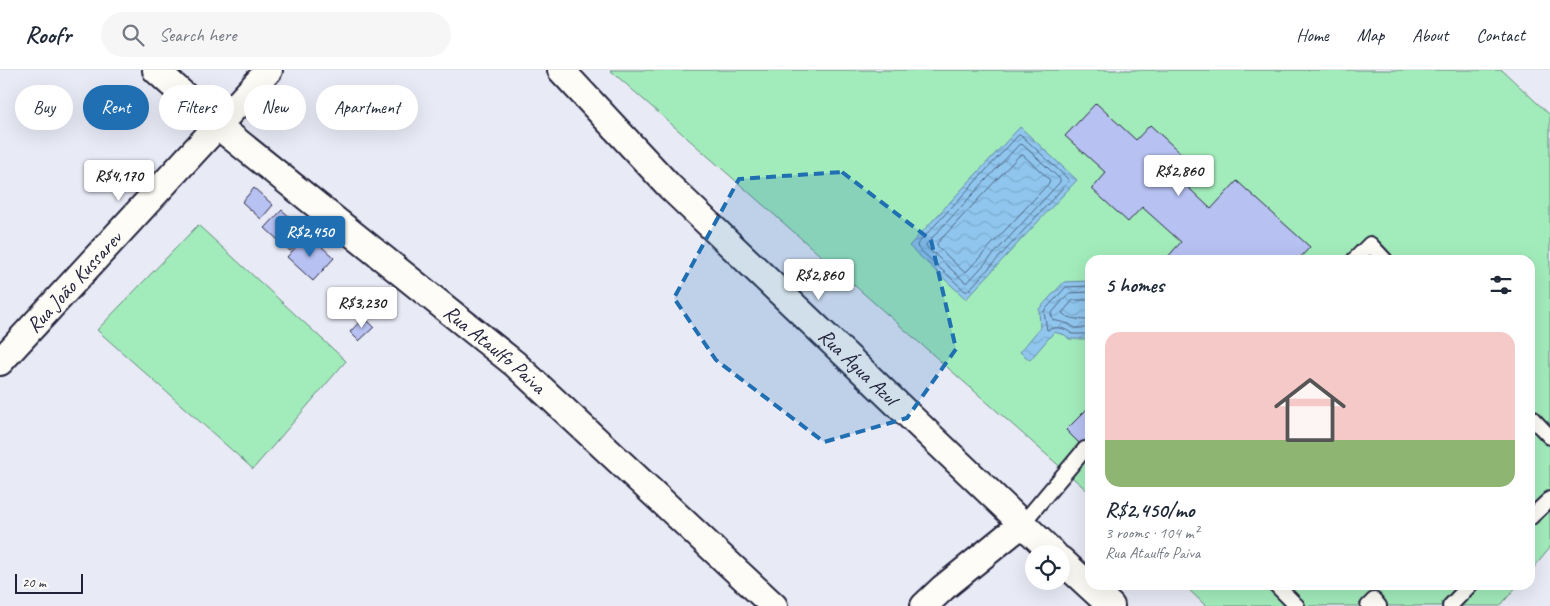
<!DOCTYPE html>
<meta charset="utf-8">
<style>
:root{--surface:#fff;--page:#f6f6f7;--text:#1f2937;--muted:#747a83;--line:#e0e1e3;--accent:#1f6fb2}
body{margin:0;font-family:Caveat,sans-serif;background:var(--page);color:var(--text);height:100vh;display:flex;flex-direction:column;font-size:19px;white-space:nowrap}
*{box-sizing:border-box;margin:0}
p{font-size:16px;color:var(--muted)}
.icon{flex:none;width:28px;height:28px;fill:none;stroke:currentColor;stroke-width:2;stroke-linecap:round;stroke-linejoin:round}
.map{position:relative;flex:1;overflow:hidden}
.drawer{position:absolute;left:1085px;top:185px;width:450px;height:335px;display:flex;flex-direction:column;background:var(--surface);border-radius:15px;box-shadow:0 5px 20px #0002}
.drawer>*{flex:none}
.banner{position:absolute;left:15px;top:15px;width:475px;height:45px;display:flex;gap:10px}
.controls{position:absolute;left:1025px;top:475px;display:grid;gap:10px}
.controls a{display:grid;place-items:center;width:45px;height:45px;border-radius:50%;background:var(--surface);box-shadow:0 5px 20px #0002;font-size:25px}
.scale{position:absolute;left:15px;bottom:12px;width:68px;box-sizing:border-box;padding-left:5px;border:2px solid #22223b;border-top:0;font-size:14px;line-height:18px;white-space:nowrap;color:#22223b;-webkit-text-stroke:4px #fdfcf7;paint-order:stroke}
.price{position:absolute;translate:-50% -42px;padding:0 11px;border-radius:5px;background:#fff;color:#222;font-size:16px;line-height:32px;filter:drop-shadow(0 1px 2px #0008)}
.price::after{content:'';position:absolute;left:50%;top:30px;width:15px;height:11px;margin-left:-8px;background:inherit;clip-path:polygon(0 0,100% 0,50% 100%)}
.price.on{background:var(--accent);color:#fff}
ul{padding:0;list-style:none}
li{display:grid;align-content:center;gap:10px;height:265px;padding:0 20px}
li+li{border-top:1px solid var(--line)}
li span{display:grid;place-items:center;height:155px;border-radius:15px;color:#555}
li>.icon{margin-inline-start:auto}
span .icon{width:90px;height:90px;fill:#fffc;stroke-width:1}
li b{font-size:21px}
h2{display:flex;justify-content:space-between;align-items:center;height:60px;padding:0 20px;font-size:21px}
.tag{padding:0 18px;border-radius:22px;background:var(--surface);box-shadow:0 5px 20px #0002;font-size:18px;line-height:45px}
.tag.on{background:var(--accent);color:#fff}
header{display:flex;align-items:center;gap:30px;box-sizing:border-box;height:70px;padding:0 25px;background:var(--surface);border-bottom:1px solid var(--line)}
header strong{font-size:24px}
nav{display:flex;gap:28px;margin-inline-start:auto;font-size:18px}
.search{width:350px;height:45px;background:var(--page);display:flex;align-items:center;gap:12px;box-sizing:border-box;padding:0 18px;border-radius:28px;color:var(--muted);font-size:19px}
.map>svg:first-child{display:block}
.pitch{fill:#a2ecbb;stroke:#62877b}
.water{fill:url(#water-waves);stroke:#6484a6}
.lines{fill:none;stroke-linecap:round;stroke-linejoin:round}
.shore{stroke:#4e6483;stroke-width:1}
.building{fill:#b7c1f2;stroke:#22223b}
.service-casing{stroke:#22223b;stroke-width:18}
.minor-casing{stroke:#22223b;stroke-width:30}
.service{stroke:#fdfcf7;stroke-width:14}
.minor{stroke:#fdfcf7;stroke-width:26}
.marked{fill:#1f6fb2;fill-opacity:0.2;stroke:#1f6fb2;stroke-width:4;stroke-dasharray:10 6;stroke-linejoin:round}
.labels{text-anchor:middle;stroke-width:4.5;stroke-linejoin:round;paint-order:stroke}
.street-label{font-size:21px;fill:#22223b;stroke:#fdfcf7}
</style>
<header>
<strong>Roofr</strong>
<div class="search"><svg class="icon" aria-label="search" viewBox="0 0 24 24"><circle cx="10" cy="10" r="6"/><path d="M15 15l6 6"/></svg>Search here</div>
<nav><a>Home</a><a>Map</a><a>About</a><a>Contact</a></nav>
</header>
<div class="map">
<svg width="1550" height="536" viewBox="0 0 1550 536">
<defs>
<pattern id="water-waves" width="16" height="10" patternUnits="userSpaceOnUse" patternTransform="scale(1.25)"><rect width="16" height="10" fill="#90c6ee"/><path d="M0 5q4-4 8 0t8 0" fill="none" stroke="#7caacd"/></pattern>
</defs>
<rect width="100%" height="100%" fill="#e8eaf6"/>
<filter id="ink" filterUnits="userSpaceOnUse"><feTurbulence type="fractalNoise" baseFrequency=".02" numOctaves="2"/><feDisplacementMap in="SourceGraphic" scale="10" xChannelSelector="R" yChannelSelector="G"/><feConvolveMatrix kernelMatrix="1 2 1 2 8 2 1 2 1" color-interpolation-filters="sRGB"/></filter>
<g filter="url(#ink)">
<path class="pitch" d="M610,0h892l48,45v433l-20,24v-312h-440v233z
M198,155l148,136 -93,108 -156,-139z
M1184,515h334l-18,21h-294z"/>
<path class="water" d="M1020,57l57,53 -111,119 -57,-53z
M1089,211l1,2v56h-21l-4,-4 -11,-3 -24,28 -10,-8 20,-24 -1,-19 25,-27z"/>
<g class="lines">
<path class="shore" d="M1019,65l3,1 46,43 1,2 -101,110h-3l-47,-43 -1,-3z
M1020,74l3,1 37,34v3l-92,100h-3l-38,-35 -1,-2z
M1020,85h3l26,24 1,3 -83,89 -3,1 -26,-25 -1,-3z
M1090,216l-24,1 -22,24 3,19c9,-4 17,-3 25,4h18
M1090,222l-21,1 -18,21 2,6 16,4 6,4h15
M1090,230h-17l-11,13c7,6 18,7 28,7"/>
</g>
<path class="building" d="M1096,33l40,37 14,-15 36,33 -13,15 38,36 26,-28 73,66 -12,13h-133l16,-18 -39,-35 -14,15 -36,-33 14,-16 -41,-37z
M254,118l19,17 -12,14 -19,-17z
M282,140l25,23 -17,18 -25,-23z
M308,164l26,24 -21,23 -26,-24z
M364,247l10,10 -15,14 -9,-9z
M1090,336v48l-24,-24z"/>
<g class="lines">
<g class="service-casing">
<path id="service" d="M1354,190l16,-16 15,16
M1530,346l20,21
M1530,448l20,-19
M1022,454l63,-75
M1276,515l21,21
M1368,536l6,-6 5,6
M1450,536l20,-21"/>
</g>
<g class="minor-casing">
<g id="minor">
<path id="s1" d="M156,0l62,56 297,238 259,242"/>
<path id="s2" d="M561,0l109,117 384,367"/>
<path id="s3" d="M0,292l269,-292"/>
<path d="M1061,490l50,46"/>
<path d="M924,536l19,-18 79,-64"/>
</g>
</g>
<use href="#service" class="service"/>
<use href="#minor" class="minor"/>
</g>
</g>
<path class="marked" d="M842,102l89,68 25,109 -49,69 -83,24 -108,-82 -42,-62 65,-119z"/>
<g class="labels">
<g class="street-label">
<text dy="7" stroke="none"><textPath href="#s3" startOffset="109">Rua João Kussarev</textPath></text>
<text dy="7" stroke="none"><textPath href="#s1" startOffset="439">Rua Ataulfo Paiva</textPath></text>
<text dy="7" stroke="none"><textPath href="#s2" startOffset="420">Rua Água Azul</textPath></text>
</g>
</g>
</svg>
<div class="controls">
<a><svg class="icon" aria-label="locate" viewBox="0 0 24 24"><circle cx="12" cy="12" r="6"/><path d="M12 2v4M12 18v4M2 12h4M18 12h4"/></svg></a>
</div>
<div class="scale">20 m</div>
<b class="price" style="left:1179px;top:127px">R$2,860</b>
<b class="price" style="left:119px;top:132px">R$4,170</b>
<b class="price on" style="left:310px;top:188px">R$2,450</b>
<b class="price" style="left:819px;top:231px">R$2,860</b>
<b class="price" style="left:362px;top:259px">R$3,230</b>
<div class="banner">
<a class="tag">Buy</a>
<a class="tag on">Rent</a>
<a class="tag">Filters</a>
<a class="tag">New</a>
<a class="tag">Apartment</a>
</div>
<section class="drawer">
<h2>5 homes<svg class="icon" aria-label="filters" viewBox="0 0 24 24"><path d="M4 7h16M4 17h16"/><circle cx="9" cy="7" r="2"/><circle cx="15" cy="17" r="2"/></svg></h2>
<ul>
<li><span style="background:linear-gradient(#f6c9c9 70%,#8fb573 0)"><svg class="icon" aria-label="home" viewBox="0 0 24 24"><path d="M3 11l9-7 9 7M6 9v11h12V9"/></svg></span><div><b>R$2,450/mo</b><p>3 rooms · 104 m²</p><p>Rua Ataulfo Paiva</p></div></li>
</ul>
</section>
</div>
